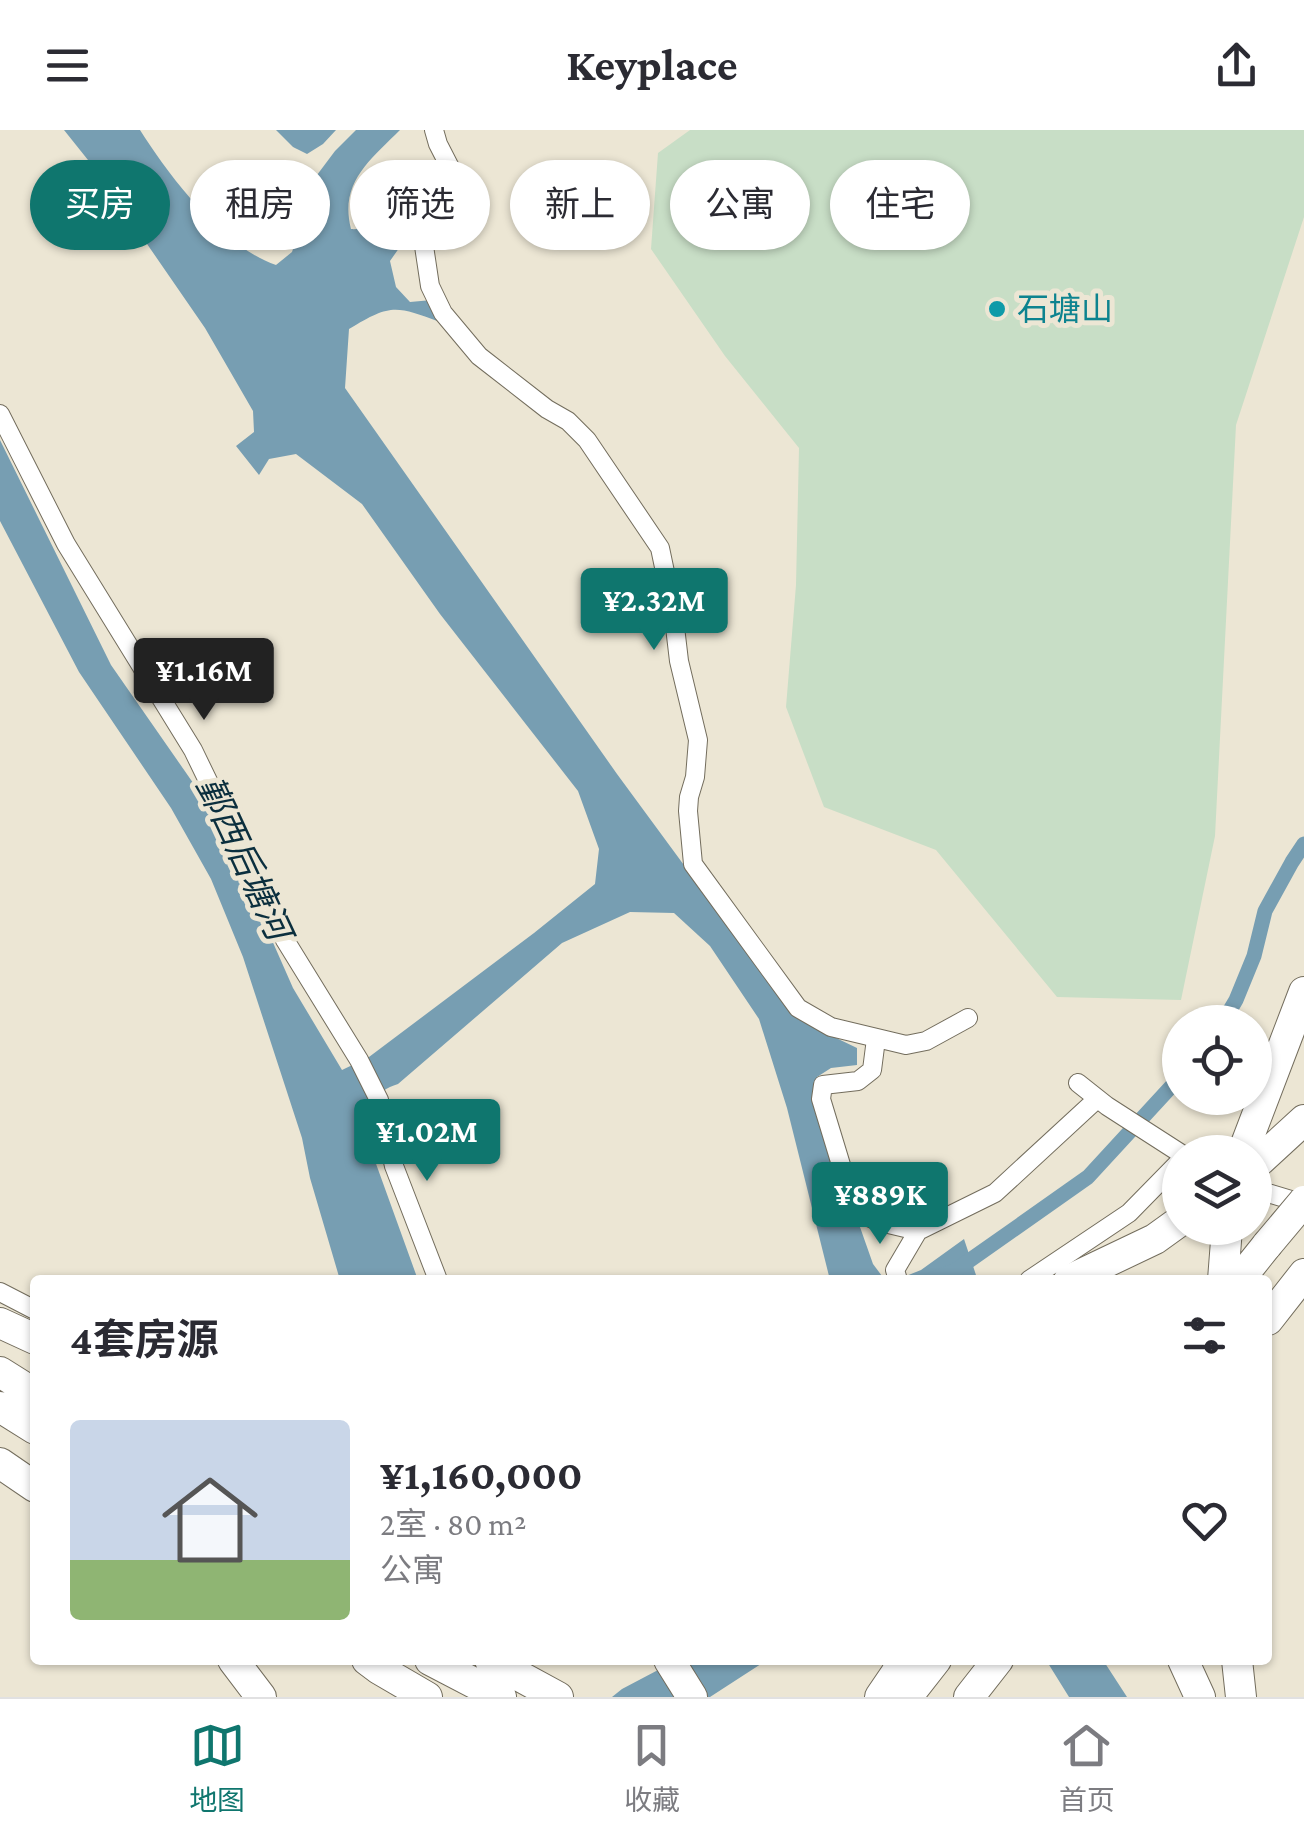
<!DOCTYPE html>
<html lang="zh">
<meta charset="utf-8">
<style>
:root{--surface:#fff;--page:#f2f2f3;--text:#2b2b33;--muted:#7c7c81;--line:#e1e1e2;--accent:#0f766e}
body{margin:0;font-family:"Crimson Pro","Noto Sans SC",serif;background:var(--page);color:var(--text);height:100vh;display:flex;flex-direction:column;font-size:38px;white-space:nowrap}
*{box-sizing:border-box;margin:0}
p{font-size:32px;color:var(--muted)}
.icon{flex:none;width:55px;height:55px;fill:none;stroke:currentColor;stroke-width:2;stroke-linecap:round;stroke-linejoin:round}
.map{position:relative;flex:1;overflow:hidden}
.panel{position:absolute;left:30px;top:1145px;width:1242px;height:390px;display:flex;flex-direction:column;background:var(--surface);border-radius:10px;box-shadow:0 2px 8px #0004}
.panel>*{flex:none}
.banner{position:absolute;left:30px;top:30px;width:1245px;height:90px;display:flex;gap:20px}
.controls{position:absolute;left:1162px;top:875px;display:grid;gap:20px}
.controls a{display:grid;place-items:center;width:110px;height:110px;border-radius:50%;background:var(--surface);box-shadow:0 2px 8px #0004;font-size:50px}
.price{position:absolute;translate:-50% -85px;padding:0 22px;border-radius:10px;background:var(--accent);color:#fff;font-size:32px;line-height:65px;filter:drop-shadow(0 2px 5px #0008)}
.price::after{content:'';position:absolute;left:50%;top:60px;width:30px;height:22px;margin-left:-15px;background:inherit;clip-path:polygon(0 0,100% 0,50% 100%)}
.price.current{background:#222;color:#fff}
ul{padding:0;list-style:none}
li{display:flex;align-items:center;gap:30px;height:250px;padding:0 40px}
li+li{border-top:2px solid var(--line)}
li span{display:grid;place-items:center;flex:none;width:280px;height:200px;border-radius:10px;color:#555}
li>.icon{margin-inline-start:auto}
span .icon{width:120px;height:120px;fill:#fffc;stroke-width:1}
li b{font-size:42px}
h2{display:flex;justify-content:space-between;align-items:center;height:120px;padding:0 40px;font-size:42px}
.chip{padding:0 35px;border-radius:45px;background:var(--surface);box-shadow:0 2px 8px #0004;font-size:35px;line-height:90px}
.chip.current{background:var(--accent);color:#fff}
header{display:flex;justify-content:space-between;align-items:center;height:130px;padding:0 40px;background:var(--surface);font-size:45px;font-weight:700}
.tab-bar{display:flex;justify-content:space-around;align-items:center;height:140px;border-top:2px solid var(--line);background:var(--surface);font-size:28px;color:var(--muted)}
.tab-bar a{display:grid;justify-items:center;gap:5px}
.tab-bar .current{color:var(--accent)}
.map>svg:first-child{display:block}
.green{fill:#c8dec6}
.water{fill:#779eb2}
.lines{fill:none;stroke-linecap:round;stroke-linejoin:round}
.canal{stroke:#779eb2;stroke-width:15}
.minor-casing{stroke:#736d5d;stroke-width:20}
.motorway-casing{stroke:#736d5d;stroke-width:32}
.minor{stroke:#fff;stroke-width:18}
.motorway{stroke:#fff;stroke-width:30}
.motorway-bridge-casing{stroke:#736d5d;stroke-width:32;stroke-linecap:butt}
.motorway-bridge{stroke:#fff;stroke-width:30}
.culture-dot{fill:#0f9aa8;stroke:#ece6d4;stroke-width:4}
.labels{text-anchor:middle;stroke-width:10;stroke-linejoin:round;paint-order:stroke}
.culture-label{font-size:32px;fill:#0d838f;stroke:#ece6d4;text-anchor:start}
.water-label{font-size:35px;font-style:italic;fill:#0b2f3e;stroke:#ece6d4}
</style>
<header><svg class="icon" aria-label="menu" viewBox="0 0 24 24"><path d="M4 6h16M4 12h16M4 18h16"/></svg>Keyplace<svg class="icon" aria-label="share" viewBox="0 0 24 24"><path d="M12 15V3M7 8l5-5 5 5M5 13v7h14v-7"/></svg></header>
<div class="map">
<svg width="1304" height="1567" viewBox="0 0 1304 1567">
<rect width="100%" height="100%" fill="#ece6d4"/>
<path class="green" d="M690,0h614v87l-68,208 -21,411 -34,164 -124,-3 -121,-147 -112,-43 -38,-100 10,-122 3,-137 -74,-92 -74,-107 7,-96z"/>
<path class="water" d="M64,0h76c29,46 84,118 136,135l16,-13 25,-77 18,-24 21,-21h44c-30,30 -61,53 -49,99 21,2 43,-20 64,-10l-11,22 -14,20 6,26 14,15 22,-2 8,22c-45,-17 -50,-18 -91,7l-4,59 272,386 147,200 68,62 25,12v17l-26,3 -14,9 5,42 51,145 12,16h-55l-43,-172 -28,-89 -49,-73 -36,-33 -44,-1 -68,31 -164,141c-24,8 -26,18 -36,41l56,155h-78l-30,-102 -8,-40 -59,-181 -32,-78 -40,-71 -92,-136 -79,-151v-81l111,225 87,125 54,105 41,93 49,82 27,-13 165,-124 61,-49 4,-35 -21,-58 -138,-177 -78,-110 -66,-50 -27,5 -10,16 -23,-29 18,-14 -1,-21 -48,-83 -109,-158z
M276,0h60l-13,14 -16,10 -14,-7z
M964,1109l13,39 -9,2h-72l25,-10z
M677,1530h90l-57,37h-98l10,-8z
M1046,1530h57l24,37h-58z"/>
<g class="lines">
<path class="canal" d="M1223,892l13,-22 18,-44 11,-45 27,-49 12,-18
M931,1150l25,-10 132,-93 92,-100"/>
<g class="minor-casing">
<path id="minor" d="M434,0l4,14 19,37 -4,21 -18,19 -11,25 6,40 13,27 36,43 68,53 21,12 19,19 73,108 13,62 6,51 19,79 -3,37 -6,20 -1,14 5,53 105,144 33,19 75,18 20,-4 42,-23
M0,284l66,130 127,206 92,190 74,120 20,40 15,66 44,114
M876,909l-4,31 -14,11 -35,4 -2,14 34,112 25,11 38,9 77,-38 102,-94
M1078,953l29,23 73,47
M1255,1059l49,15
M898,1150l-3,-10 23,-39
M1029,1150l100,-67 51,-52
M0,1162l35,18"/>
</g>
<g class="motorway-casing">
<path id="motorway" d="M1243,1022l61,-160
M1255,1035l49,-45
M1069,1150l86,-41 25,-18
M1223,1150l4,-52
M1239,1150l28,-35
M1268,1190l36,-46
M0,1193l35,16
M0,1242l35,22
M0,1277l35,22
M0,1333l35,24
M233,1530l28,37
M367,1530l12,9 48,28
M430,1530l71,37
M490,1530l68,37
M669,1530l23,37
M1183,1530l17,37
M1237,1530l4,37
M880,1567l17,-25 3,-12
M907,1567l29,-37
M969,1567l29,-37"/>
</g>
<use href="#minor" class="minor"/>
<use href="#motorway" class="motorway"/>
<g class="motorway-bridge-casing">
<path id="motorway-bridge" d="M1267,1115l37,-44"/>
</g>
<use href="#motorway-bridge" class="motorway-bridge"/>
</g>
<circle class="culture-dot" cx="997" cy="179" r="10"/>
<g class="labels">
<g class="culture-label">
<text x="1017" y="190">石塘山</text>
</g>
<g class="water-label">
<text transform="translate(244 728) rotate(65)" y="12">鄞西后塘河</text>
</g>
</g>
</svg>
<div class="controls">
<a><svg class="icon" aria-label="locate" viewBox="0 0 24 24"><circle cx="12" cy="12" r="6"/><path d="M12 2v4M12 18v4M2 12h4M18 12h4"/></svg></a>
<a><svg class="icon" aria-label="layers" viewBox="0 0 24 24"><path d="M12 4l9 5-9 5-9-5zM3 14l9 5 9-5"/></svg></a>
</div>
<b class="price" style="left:654px;top:523px">¥2.32M</b>
<b class="price current" style="left:204px;top:593px">¥1.16M</b>
<b class="price" style="left:427px;top:1054px">¥1.02M</b>
<b class="price" style="left:880px;top:1117px">¥889K</b>
<div class="banner">
<a class="chip current">买房</a>
<a class="chip">租房</a>
<a class="chip">筛选</a>
<a class="chip">新上</a>
<a class="chip">公寓</a>
<a class="chip">住宅</a>
</div>
<section class="panel">
<h2>4套房源<svg class="icon" aria-label="filters" viewBox="0 0 24 24"><path d="M4 7h16M4 17h16"/><circle cx="9" cy="7" r="2"/><circle cx="15" cy="17" r="2"/></svg></h2>
<ul>
<li><span style="background:linear-gradient(#c9d6e8 70%,#8fb573 0)"><svg class="icon" aria-label="home" viewBox="0 0 24 24"><path d="M3 11l9-7 9 7M6 9v11h12V9"/></svg></span><div><b>¥1,160,000</b><p>2室 · 80 m²</p><p>公寓</p></div><svg class="icon" aria-label="heart" viewBox="0 0 24 24"><path d="M12 20l-8-8c-3-5 5-10 8-4 3-6 11-1 8 4z"/></svg></li>
</ul>
</section>
</div>
<nav class="tab-bar">
<a class="current"><svg class="icon" aria-label="map" viewBox="0 0 24 24"><path d="M3 6l6-2 6 2 6-2v14l-6 2-6-2-6 2zM9 4v14M15 6v14"/></svg>地图</a>
<a><svg class="icon" aria-label="saved" viewBox="0 0 24 24"><path d="M7 4h10v16l-5-4-5 4z"/></svg>收藏</a>
<a><svg class="icon" aria-label="home" viewBox="0 0 24 24"><path d="M3 11l9-7 9 7M6 9v11h12V9"/></svg>首页</a>
</nav>
